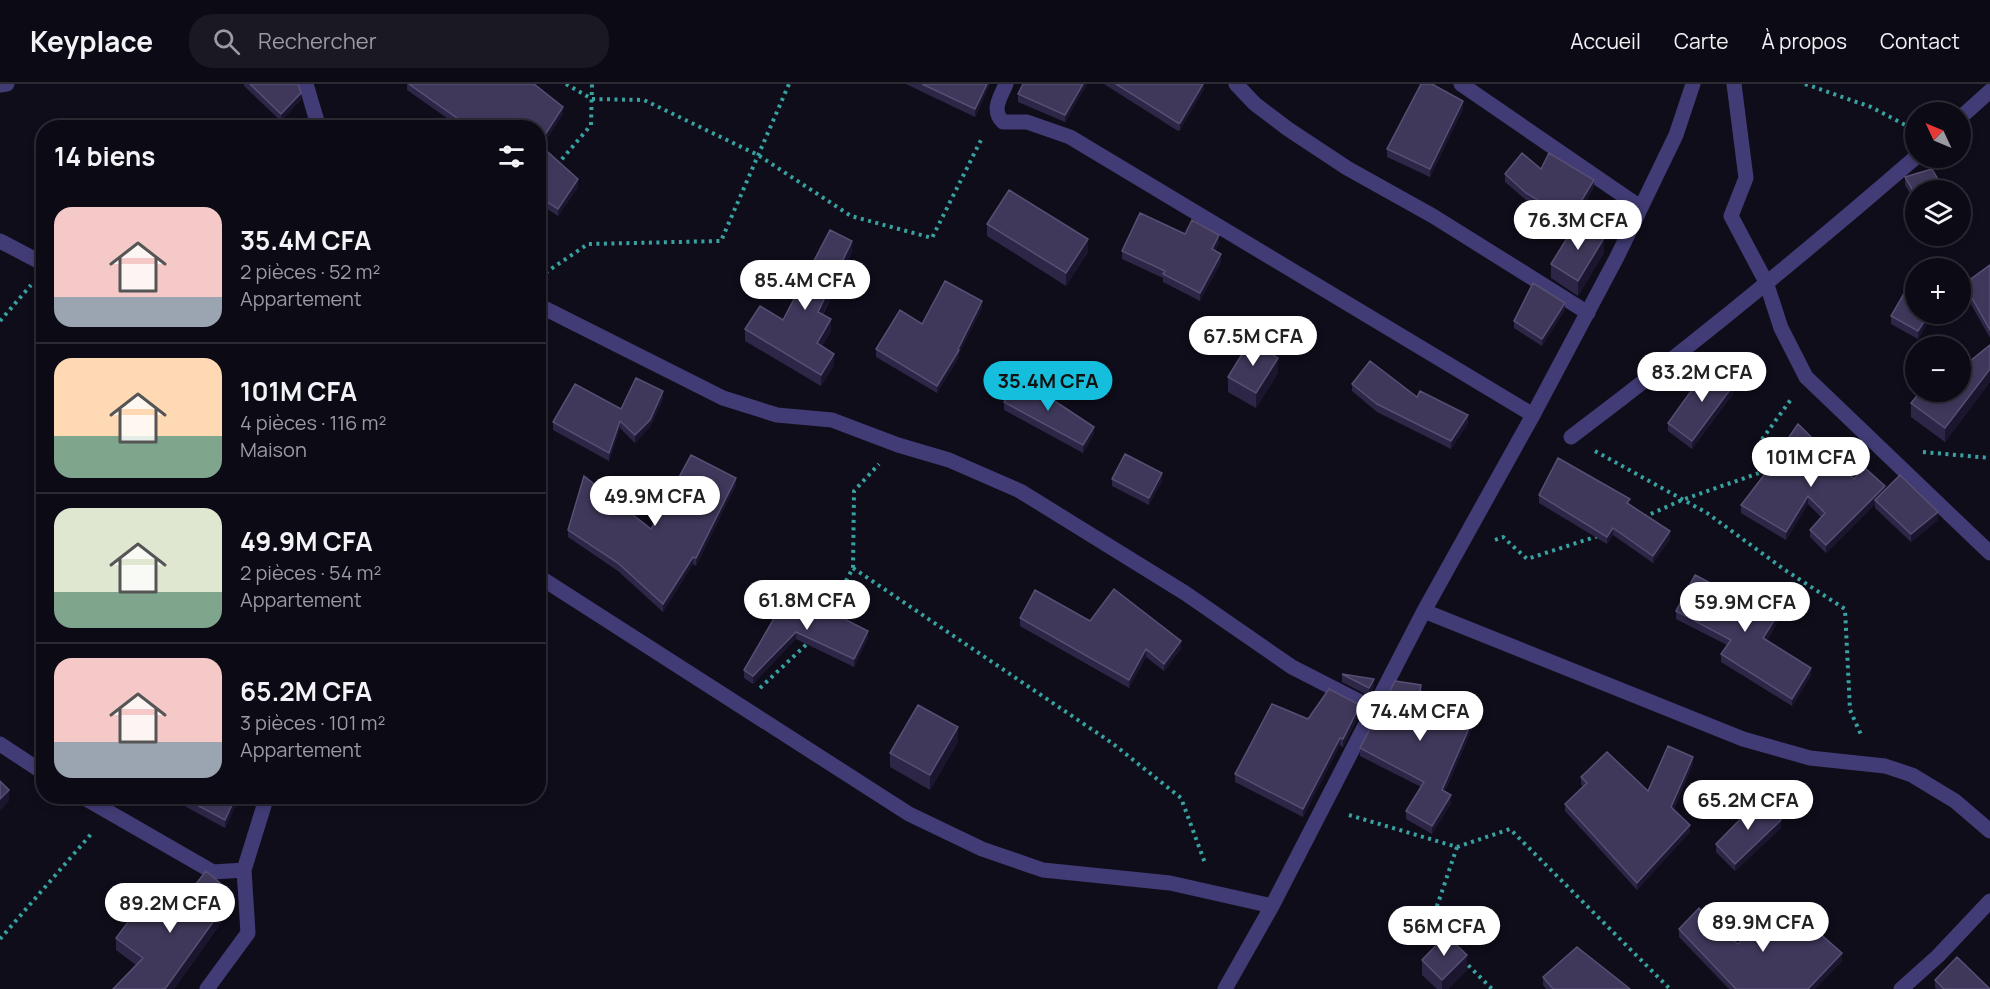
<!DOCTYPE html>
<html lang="fr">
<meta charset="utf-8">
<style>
:root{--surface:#0c0a14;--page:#1a1822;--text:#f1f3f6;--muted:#9a9aa0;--line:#2c2b34;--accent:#15bedc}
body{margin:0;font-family:Manrope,sans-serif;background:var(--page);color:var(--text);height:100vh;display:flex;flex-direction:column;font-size:22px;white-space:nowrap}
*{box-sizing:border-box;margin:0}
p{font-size:20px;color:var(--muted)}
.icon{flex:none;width:33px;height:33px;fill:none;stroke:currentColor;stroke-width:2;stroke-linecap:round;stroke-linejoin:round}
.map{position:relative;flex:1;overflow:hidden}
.drawer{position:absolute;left:36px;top:36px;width:510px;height:684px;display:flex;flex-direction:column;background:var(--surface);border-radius:24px;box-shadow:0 3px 9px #0003,0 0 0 2px var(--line)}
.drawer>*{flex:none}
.needle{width:39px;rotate:314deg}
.controls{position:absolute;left:1905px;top:18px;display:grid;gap:12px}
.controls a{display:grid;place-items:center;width:66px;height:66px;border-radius:50%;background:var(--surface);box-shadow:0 3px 9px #0003,0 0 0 2px var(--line);font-size:30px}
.price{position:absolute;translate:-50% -51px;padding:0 14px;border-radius:21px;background:#fff;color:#222;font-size:20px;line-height:39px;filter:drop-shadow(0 2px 3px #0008)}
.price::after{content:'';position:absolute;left:50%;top:36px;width:18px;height:14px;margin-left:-9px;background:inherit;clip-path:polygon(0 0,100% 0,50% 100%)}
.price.selected{background:var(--accent);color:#111}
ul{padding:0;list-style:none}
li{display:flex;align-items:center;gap:18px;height:150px;padding:0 18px}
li+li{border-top:2px solid var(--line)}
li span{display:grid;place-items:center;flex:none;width:168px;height:120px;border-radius:18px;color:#555}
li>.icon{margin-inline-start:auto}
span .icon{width:72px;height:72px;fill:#fffc;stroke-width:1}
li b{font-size:26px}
h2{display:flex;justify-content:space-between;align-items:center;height:72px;padding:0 18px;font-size:26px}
header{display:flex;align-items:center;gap:36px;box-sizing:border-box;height:84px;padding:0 30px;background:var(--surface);border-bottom:2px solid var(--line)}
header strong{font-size:28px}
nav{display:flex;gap:33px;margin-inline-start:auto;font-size:21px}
.search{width:420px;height:54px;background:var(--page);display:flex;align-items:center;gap:15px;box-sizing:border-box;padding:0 21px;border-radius:24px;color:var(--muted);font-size:22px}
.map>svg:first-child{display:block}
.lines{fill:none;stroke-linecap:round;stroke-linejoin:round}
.path{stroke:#37a2a1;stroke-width:4;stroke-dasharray:3 4.5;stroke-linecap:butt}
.minor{stroke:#413c75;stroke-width:15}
.wall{fill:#2e2647}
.shaded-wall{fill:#1b152e}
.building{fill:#40385b;stroke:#574f74;stroke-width:1.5}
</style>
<header>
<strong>Keyplace</strong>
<div class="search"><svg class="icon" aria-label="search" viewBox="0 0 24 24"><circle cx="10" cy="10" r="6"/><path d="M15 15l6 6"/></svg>Rechercher</div>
<nav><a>Accueil</a><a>Carte</a><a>À propos</a><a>Contact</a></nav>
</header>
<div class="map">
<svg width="1990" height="905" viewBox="0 0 1990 905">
<rect width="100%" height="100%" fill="#100d1b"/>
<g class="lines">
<path class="path" d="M566,0l26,15 52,1 114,55 93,61 81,22 50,-100
M1805,0l66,23 44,23
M557,81l34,-40 1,-41
M539,193l49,-33 133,-3 68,-157
M0,237l31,-36
M1595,367l112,62 78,57 60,39 5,101 12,27
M1923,368l67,6
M1644,433l38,-17 77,-27 1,-31 32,-44
M1495,456l8,-3 24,22 71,-23
M853,484l259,175 69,55 24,65
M828,530l25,-46 1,-77 25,-27
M760,604l49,-46
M1349,731l108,32 53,-18 160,160
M0,855l92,-106
M1446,857l-12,-26 23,-68
M1463,876l29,29"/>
<path class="minor" d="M306,0l13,44
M1006,0c-6,14 -15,26 -3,38h24l43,15 463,278
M1236,0l19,20 33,25 59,39 86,48 155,97
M1461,0l179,123
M1734,0l12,94 -15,38 35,66 15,46 25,49 184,176
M0,1l7,-1
M1960,34l30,-27
M0,157l44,23
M538,221l185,93 54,17 55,5 66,25 51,15 71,31 165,102 107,74 82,42
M1571,353c118,-89 233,-183 345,-280
M538,492l371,238 73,35 61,21 127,13 102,23
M1424,527l319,128 67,19 75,8 27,9 43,26 35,30
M0,660l44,29
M81,712l132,76 31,-2
M207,905l41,-56 -4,-63 23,-74
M1225,905l47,-83 152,-295 109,-196 84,-158 59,-122 17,-51
M1901,905l37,-33 52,-55"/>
</g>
<path class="wall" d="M244,0h54l3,16 -20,21 -37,-35z
M407,0h127l29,30 -21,32 36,41 -20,29 -20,-13v-75h-77l-54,-38z
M906,0h84l-15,33z
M1087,0l-22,38 -47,-20v-8z
M1104,0h100v5l-24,41 -2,1z
M1463,25l-33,68 -43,-20v-8z
M1541,85l53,18 -11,19 12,17 -5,7 14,23 -26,43 -27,-18v-14l22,-36 -47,-28 -21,-18v-8z
M1905,93l11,13v14l-11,-19z
M987,140l101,28 -22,34 -79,-50z
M1185,150l34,9 -4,8 6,11 -21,39 -37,-19v-4l-41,-19v-8z
M852,168l-29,63 8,16 -9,15 12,19 -13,21 -76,-45v-12l38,-9z
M1990,174v80l-26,-46v-8l26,-19z
M982,224l-23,45v4l-22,36 -61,-36v-8l46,-25z
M1565,226l-23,36 -28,-18v-7z
M1916,230h17l-15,25 -27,-15v-8z
M1990,261v37l-45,60 -34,-25v-14l49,-11z
M1278,289l-22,35 -28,-16v-15z
M1352,300l65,13 51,26 -17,26 -74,-37 -25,-21z
M1735,307l-43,58 -24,-18v-8z
M663,315l-13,28 -15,16 -15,-15 -11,33 -56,-31v-8l68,-13z
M1004,318l90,32 -11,19 -79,-43z
M1776,372l78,23 31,11 53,30 -27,22 -36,-34v-4l-49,49 -16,-16v-7l11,-13 -13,-13 -22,36 -45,-27v-8l35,-45z
M1112,395l50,2 -13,24 -37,-19z
M736,401l-40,81 -3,-2 -30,48 -45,-41 -50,-34v-7l83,-1z
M1539,411l91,10 40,34 -17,24 -40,-28 -6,9 -68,-41z
M790,507l78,47 -14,29 -58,-28 -43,45 -9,-6v-8z
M1751,520l31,11 -15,25 44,35 -19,31 -71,-44v-8l6,-9 -51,-26v-8z
M1020,534l70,3 91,28 -17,22 -18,-14 -17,31 -109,-62z
M1342,590l32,12 -5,10 -27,-14z
M1421,608l56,26 -32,73 6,12 -19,31 -26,-15v-8l15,-24 -61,-31v-8z
M1360,629l-17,34 -3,-2 -37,72 -68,-35v-8l73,-55z
M958,658l-28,48 -40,-23v-14z
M1693,680l-19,45 16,23 -53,58 -72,-79v-7l18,-18 -2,-1v-8l67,14z
M166,712h72v5l-13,27z
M1781,744l-46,43 -19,-19v-8z
M233,822l-59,83h-61l23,-24 -20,-15v-12l58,-26z
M1679,845l59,15 70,-3 34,20 -27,28h-86l-50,-52z
M1422,876l45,10 -19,19h-11l-15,-14z
M1543,893l87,12h-84l-3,-4z
M1935,896l55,9h-54l-1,-2z"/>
<path class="shaded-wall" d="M987,0h3l-15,33v-8z
M1083,0h4l-22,38v-7z
M1203,0h1v5l-24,41v-7z
M301,9v7l-20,21v-7z
M1463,17v8l-33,68v-8z
M563,23v7l-24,37v-7z
M578,95v8l-20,29v-7z
M1594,96v7l-14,24v-8z
M1595,132v7l-9,13v-7z
M1219,151v8l-7,14v-8z
M1604,154v15l-26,43v-15z
M1088,155v13l-22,34v-13z
M852,157v11l-34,72v-12z
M1221,170v8l-21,39v-8z
M982,217v7l-23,45v4l-22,36v-7l21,-37z
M1565,219v7l-23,36v-7z
M1929,230h4l-15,25v-8z
M831,235v12l-14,23v-11z
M834,270v11l-13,21v-11z
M1278,274v15l-22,35v-15z
M1990,285v13l-45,60v-14z
M1735,299v8l-43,58v-8z
M663,307v8l-13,28 -15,16v-8z
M1468,331v8l-17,26v-8z
M620,337v7l-11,33v-8z
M1094,343v7l-11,19v-8z
M1162,389v8l-13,24v-7z
M736,394v7l-40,81v-8z
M1885,402v8l-10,6v4l-49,49v-8z
M1808,412v8l-22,36v-8z
M1938,428v8l-27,22v-8z
M1613,444v7l-6,9v-7z
M1670,447v8l-17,24v-7z
M693,473v7l-30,48v-8z
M1782,524v7l-19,31v-8z
M868,547v7l-14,29v-8z
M796,548v7l-43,45v-8z
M1181,557v8l-17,22v-7z
M1146,565v8l-17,31v-8z
M1811,584v7l-19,31v-7z
M1374,595v7l-5,10v-8z
M1360,621v8l-17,34v-8z
M1477,626v8l-35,79v-7z
M958,643v15l-28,48v-15z
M1340,654v7l-37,72v-8z
M1693,673v7l-22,51v-8z
M9,706v11l-9,10v-12z
M1451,711v8l-19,31v-8z
M236,712h2v5l-13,27v-8z
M1781,736v8l-46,43v-7z
M1690,741v7l-53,58v-7z
M233,810v12l-59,83h-9z
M1842,869v8l-27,28h-7z
M1467,871v15l-19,19h-6v-9z"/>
<path class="building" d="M250,0h48l3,9 -20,21z
M409,0h125l29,23 -24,37 39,35 -20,30 -20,-13v-68h-67z
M922,0h65l-12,25z
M1023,0h60l-18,31 -47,-21z
M1116,0h87l-23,39h-2z
M1421,0h11l31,17 -33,68 -43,-20z
M1522,69l19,16 8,-16 45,27 -14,23 15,13 -8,12 -10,-6 -1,1 -50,-30 -21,-19z
M1932,85l12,21h-28v6l-11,-19z
M1009,106l79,49 -22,34 -79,-49z
M1140,129l45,21 7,-14 27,15 -7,14 9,5 -21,39 -37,-19 2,-3 -43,-20z
M1577,138l27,16 -26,43 -27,-17z
M830,146l22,11 -34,71 13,7 -14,24 17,11 -13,21 -76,-46 15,-23 23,14z
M1990,181v65l-26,-46z
M1913,194l3,2v34h13l-11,17 -27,-15z
M945,197l37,20 -24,48 1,1 -22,36 -61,-37 24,-39 22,14z
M1533,199l32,20 -23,36 -28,-18z
M1250,257l28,17 -22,35 -28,-16z
M1990,261v24l-45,59 -34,-25 9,-11h40v-23z
M1370,277l47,36 3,-6 48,24 -17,26 -74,-37 -25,-20z
M1715,280l20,19 -43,58 -24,-18 31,-43z
M636,294l27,13 -13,29 -15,15 -15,-14 -11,32 -56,-31 22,-38 46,25z
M1020,294l74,49 -11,18 -79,-43z
M1798,340l56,55 10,-12 21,19 -59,59 -16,-15 15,-17 -17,-17 -22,36 -45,-27 37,-48 -2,-1z
M1125,370l37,19 -13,25 -37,-19z
M691,371l45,23 -40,80 -3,-1 -30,47 -45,-41 -50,-33 16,-54 67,53z
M1558,374l72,41 -3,4 43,28 -17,25 -40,-28 -6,9 -68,-42z
M1900,391l38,37 -27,22 -36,-34z
M1695,491l56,29 7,-11 24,15 -19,30 48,30 -19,31 -71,-45 10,-14 -55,-29z
M1114,505l67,52 -17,23 -18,-15 -17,31 -109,-62 15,-28 55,31z
M790,507l78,40 -14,28 -58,-27 -43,44 -9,-6z
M1342,590l32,5 -5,9z
M1395,597l26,4 -1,6 57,19 -35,80 9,5 -19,31 -26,-15 18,-29 -64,-34z
M1329,605l31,16 -17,34 -3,-1 -37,71 -68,-35 37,-70 36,15z
M918,621l40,22 -28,48 -40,-22z
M1668,662l25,11 -22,50 19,18 -53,58 -72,-79 22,-21 -6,-6 26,-25 41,39z
M0,697l9,9 -9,9z
M180,712h56l-11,24z
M1760,715l21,21 -46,44 -19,-20z
M206,787l27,23 -68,95h-52l30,-31 -27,-20 33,-44 25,18z
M1773,823l35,34 10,-9 24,21 -34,36h-72l-57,-60 20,-21 39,36z
M1446,851l21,20 -25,25 -20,-20z
M1577,863l53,42h-77l-10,-12z
M1957,873l33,32h-46l-9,-9z"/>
</svg>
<div class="controls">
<a><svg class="needle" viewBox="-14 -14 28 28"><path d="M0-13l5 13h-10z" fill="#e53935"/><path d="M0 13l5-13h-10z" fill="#9a9aa0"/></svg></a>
<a><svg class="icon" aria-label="layers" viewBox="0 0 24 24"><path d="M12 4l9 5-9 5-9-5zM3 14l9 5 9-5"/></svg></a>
<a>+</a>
<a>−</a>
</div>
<b class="price" style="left:1578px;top:167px">76.3M CFA</b>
<b class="price" style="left:805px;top:227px">85.4M CFA</b>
<b class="price" style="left:1253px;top:283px">67.5M CFA</b>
<b class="price" style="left:1702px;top:319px">83.2M CFA</b>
<b class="price selected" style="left:1048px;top:328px">35.4M CFA</b>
<b class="price" style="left:1811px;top:404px">101M CFA</b>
<b class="price" style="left:655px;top:443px">49.9M CFA</b>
<b class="price" style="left:807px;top:547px">61.8M CFA</b>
<b class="price" style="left:1745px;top:549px">59.9M CFA</b>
<b class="price" style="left:1420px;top:658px">74.4M CFA</b>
<b class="price" style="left:1748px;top:747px">65.2M CFA</b>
<b class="price" style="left:170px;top:850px">89.2M CFA</b>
<b class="price" style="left:1763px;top:869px">89.9M CFA</b>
<b class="price" style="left:1444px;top:873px">56M CFA</b>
<section class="drawer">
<h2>14 biens<svg class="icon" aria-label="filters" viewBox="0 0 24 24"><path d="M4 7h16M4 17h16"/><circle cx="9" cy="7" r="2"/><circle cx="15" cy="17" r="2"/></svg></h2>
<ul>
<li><span style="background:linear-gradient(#f6c9c9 75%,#9aa5b1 0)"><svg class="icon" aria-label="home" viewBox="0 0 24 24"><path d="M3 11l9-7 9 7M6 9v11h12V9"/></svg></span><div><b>35.4M CFA</b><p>2 pièces · 52 m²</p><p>Appartement</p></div></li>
<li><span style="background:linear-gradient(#ffd9b3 65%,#7fa58c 0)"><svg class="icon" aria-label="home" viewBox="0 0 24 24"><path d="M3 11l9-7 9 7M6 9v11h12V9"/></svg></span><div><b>101M CFA</b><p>4 pièces · 116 m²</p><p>Maison</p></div></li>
<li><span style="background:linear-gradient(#dfe7d0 70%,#7fa58c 0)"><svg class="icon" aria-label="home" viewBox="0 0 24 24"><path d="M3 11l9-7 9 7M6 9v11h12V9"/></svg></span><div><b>49.9M CFA</b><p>2 pièces · 54 m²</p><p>Appartement</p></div></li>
<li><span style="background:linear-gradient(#f6c9c9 70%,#9aa5b1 0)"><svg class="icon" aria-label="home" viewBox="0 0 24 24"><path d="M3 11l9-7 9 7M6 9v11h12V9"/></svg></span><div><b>65.2M CFA</b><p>3 pièces · 101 m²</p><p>Appartement</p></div></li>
</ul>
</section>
</div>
